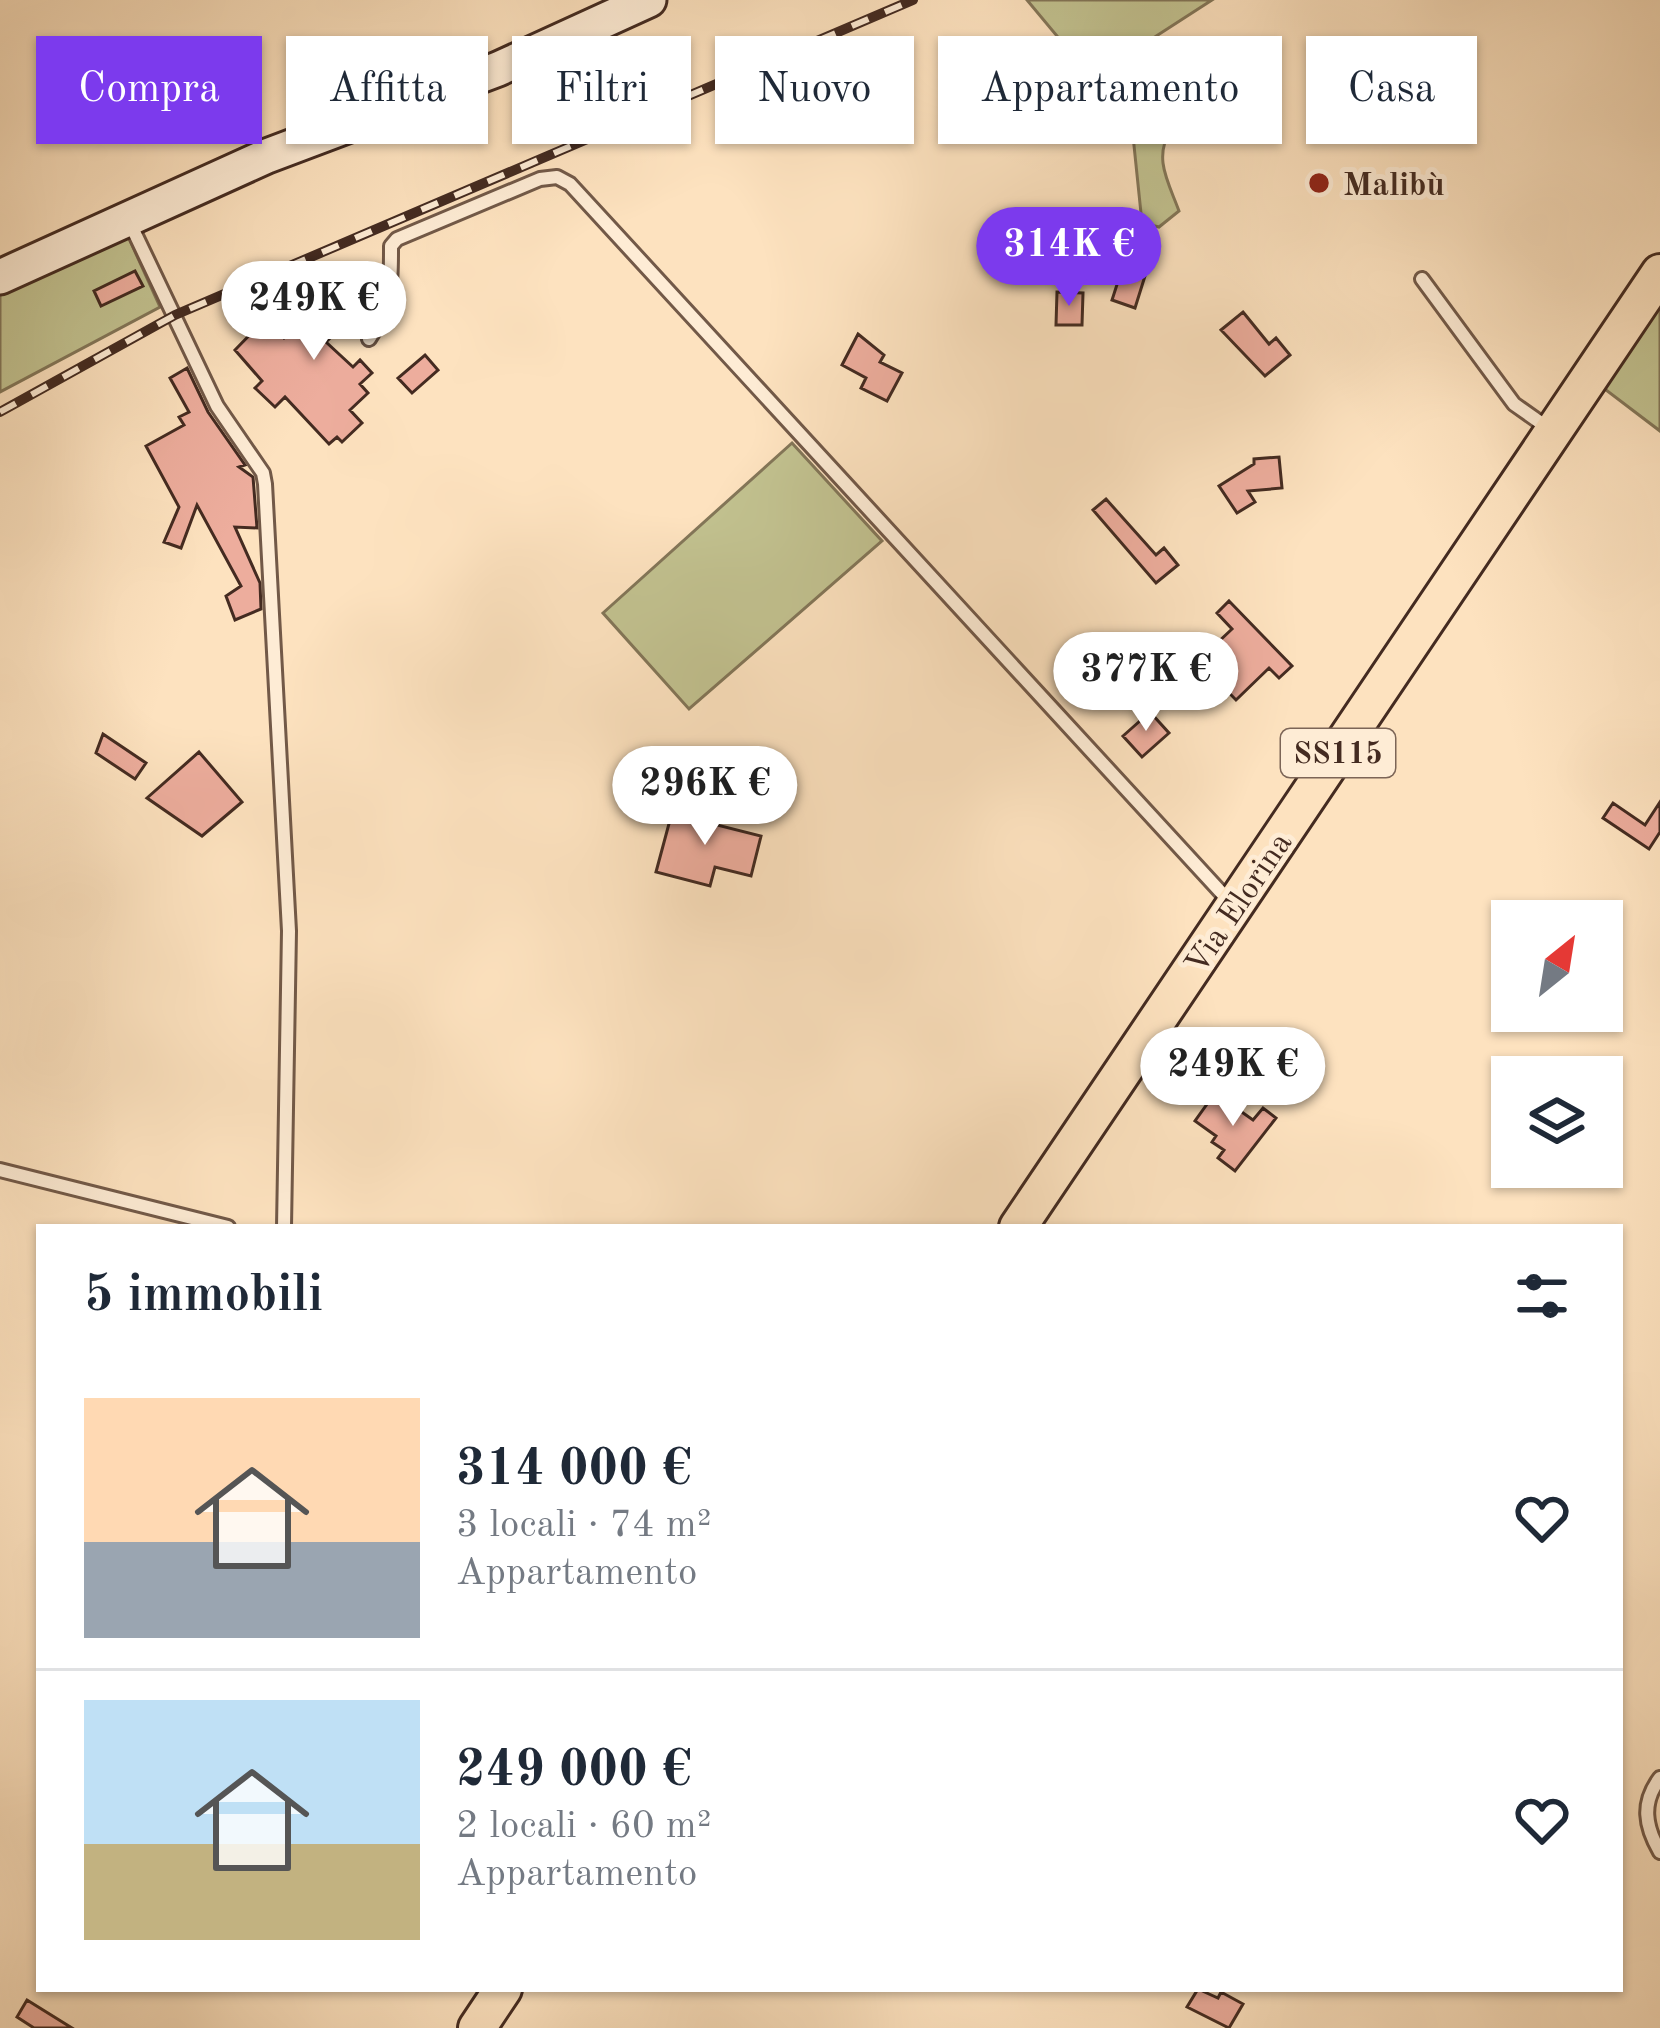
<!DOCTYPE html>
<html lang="it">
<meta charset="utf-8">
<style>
:root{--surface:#fff;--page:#f6f6f7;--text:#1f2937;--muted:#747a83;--line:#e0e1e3;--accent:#7c3aed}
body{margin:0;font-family:"Old Standard TT",serif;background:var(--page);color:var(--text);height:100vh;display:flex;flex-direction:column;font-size:45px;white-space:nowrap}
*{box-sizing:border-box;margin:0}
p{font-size:39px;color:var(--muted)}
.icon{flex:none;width:66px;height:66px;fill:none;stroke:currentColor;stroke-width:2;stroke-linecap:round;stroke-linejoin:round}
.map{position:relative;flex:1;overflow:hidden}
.panel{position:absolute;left:36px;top:1224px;width:1587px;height:768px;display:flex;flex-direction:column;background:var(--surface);border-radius:0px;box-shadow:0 3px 9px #0004}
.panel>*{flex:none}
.banner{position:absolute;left:36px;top:36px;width:1590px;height:108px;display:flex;gap:24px}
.needle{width:78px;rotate:30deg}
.fabs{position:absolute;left:1491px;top:900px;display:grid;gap:24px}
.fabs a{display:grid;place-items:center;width:132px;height:132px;border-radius:0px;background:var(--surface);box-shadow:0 3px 9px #0004;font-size:60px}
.price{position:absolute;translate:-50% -102px;padding:0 27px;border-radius:42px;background:#fff;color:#222;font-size:39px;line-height:78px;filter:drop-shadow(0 3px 6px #0008)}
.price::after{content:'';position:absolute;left:50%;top:72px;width:36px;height:27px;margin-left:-18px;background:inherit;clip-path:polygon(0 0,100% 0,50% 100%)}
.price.selected{background:var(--accent);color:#fff}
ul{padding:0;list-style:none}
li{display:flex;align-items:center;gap:36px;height:300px;padding:0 48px}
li+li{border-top:3px solid var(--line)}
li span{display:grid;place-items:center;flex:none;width:336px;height:240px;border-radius:0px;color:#555}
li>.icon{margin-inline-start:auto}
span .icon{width:144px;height:144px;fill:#fffc;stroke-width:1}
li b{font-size:51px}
h2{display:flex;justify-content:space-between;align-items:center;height:144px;padding:0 48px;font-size:51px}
.tag{padding:0 42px;border-radius:0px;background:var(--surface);box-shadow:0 3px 9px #0004;font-size:42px;line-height:108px}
.tag.selected{background:var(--accent);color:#fff}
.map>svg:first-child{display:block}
.green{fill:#c2c290;stroke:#837658;stroke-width:3}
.building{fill:#edad9d;stroke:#442b21;stroke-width:3}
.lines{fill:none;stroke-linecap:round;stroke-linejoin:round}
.lane-casing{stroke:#725948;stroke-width:18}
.secondary-casing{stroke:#442b21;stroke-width:39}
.primary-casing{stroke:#442b21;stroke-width:42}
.lane{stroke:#feecd5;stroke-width:12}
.secondary{stroke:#feecd5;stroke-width:33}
.primary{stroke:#fde2bf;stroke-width:36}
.rail-casing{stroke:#442b21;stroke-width:10}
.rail{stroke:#feecd5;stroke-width:6;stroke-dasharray:18;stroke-linecap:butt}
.poi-dot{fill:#8f2418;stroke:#feecd5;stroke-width:4.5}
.labels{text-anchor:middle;stroke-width:10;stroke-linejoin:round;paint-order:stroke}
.shield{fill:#feecd5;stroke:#7c6557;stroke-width:3}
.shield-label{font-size:30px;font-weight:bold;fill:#442b21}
.poi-label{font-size:33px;font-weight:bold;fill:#442b21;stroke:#feecd5;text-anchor:start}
.street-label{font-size:33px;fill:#442b21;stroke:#feecd5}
</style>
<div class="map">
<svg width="1660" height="2028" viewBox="0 0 1660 2028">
<rect width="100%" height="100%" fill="#fde2bf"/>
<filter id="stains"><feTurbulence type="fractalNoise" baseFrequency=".00167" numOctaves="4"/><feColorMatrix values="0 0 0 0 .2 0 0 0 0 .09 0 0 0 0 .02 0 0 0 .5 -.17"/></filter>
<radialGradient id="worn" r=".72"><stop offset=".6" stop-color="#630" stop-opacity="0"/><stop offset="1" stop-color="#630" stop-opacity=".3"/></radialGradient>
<path class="green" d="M1027,0h185l-96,62 55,67c-18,29 -3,52 8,82l-20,16 -17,-4 -10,-97z
M127,234l33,73 -160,85v-100z
M1660,301v130l-58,-44z
M792,443l90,98 -193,168 -86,-96z"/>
<path class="building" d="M1118,242l1,25 -31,1 -1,-25z
M1122,269l23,7 -10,32 -23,-8z
M135,271l8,15 -42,20 -7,-15z
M380,271l-2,22 -52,49 27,25 7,-7 12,13 -12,11 8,9 -18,17 12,13 -20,19 -5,-5 -8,7 -44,-47 -10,10 -20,-19 7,-7 -27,-31 30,-31 19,19 72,-64 9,10z
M1057,292l26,1 -1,32h-26z
M1243,312l26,32 7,-6 14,17 -25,21 -44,-46z
M858,334l26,21 -4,7 22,11 -15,28 -26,-13 5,-10 -24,-13z
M425,355l13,15 -26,23 -14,-15z
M187,368l21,44 37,53 -6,2 14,10 4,51 -22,-1 25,56 1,26 -26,11 -9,-24 15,-10 -44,-81 -16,43 -17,-6 15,-35 -33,-61 38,-21 -5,-8 10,-5 -19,-34z
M1279,457l3,31 -34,3 7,11 -18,11 -18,-27 35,-22v-5z
M1106,499l50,56 8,-7 14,17 -22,18 -63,-73z
M1229,601l63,65 -13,12 -10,-10 -33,32 -38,-39 34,-32 -15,-16z
M1150,712l19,21 -27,24 -19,-21z
M103,734l43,29 -11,16 -39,-26z
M199,752l43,50 -40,34 -55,-38z
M1660,802v30l-11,17 -46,-31 10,-15 32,22z
M674,805l29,7 -2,9 60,15 -10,40 -36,-9 -5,19 -54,-14z
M1215,1093l38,27 10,-12 13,10 -41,53 -17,-13 6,-8 -12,-8 4,-6 -21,-15z
M1198,1989l20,9 3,-6 22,12 -14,24 -42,-21z
M27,2000l45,28h-38l-17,-11z"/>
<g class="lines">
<g class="lane-casing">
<path id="lane" d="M128,219l89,187 46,67 2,11 24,447 -5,296
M1422,279l92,125 34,24
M369,339c23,-34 22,-54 22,-93l6,-7 143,-60 17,-2 13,7 659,717
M0,1170l228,57
M1660,1778c-19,25 -15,48 0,74"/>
</g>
<g class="secondary-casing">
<path id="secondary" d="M0,277l267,-121 231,-87 151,-69"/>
</g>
<g class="primary-casing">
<path id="primary" d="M1018,1227l642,-954
M477,2028l26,-39"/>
</g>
<use href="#lane" class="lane"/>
<use href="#secondary" class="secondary"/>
<use href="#primary" class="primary"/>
<g class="rail-casing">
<path id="rail" d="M0,412l175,-97 738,-315"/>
</g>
<use href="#rail" class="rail"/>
</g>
<circle class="poi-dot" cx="1319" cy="183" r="12"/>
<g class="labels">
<rect class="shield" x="1281" y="729" width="114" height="48" rx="9"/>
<g class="shield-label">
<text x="1338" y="763">SS115</text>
</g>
<g class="poi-label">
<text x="1343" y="195">Malibù</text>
</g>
<g class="street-label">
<text transform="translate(1237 902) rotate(-56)" y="12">Via Elorina</text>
</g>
</g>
<rect width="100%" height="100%" filter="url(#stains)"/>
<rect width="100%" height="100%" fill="url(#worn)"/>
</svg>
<div class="fabs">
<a><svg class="needle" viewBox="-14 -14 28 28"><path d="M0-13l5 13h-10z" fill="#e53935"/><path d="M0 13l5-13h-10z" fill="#747a83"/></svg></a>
<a><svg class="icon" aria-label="layers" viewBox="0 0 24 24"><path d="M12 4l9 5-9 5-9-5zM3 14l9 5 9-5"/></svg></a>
</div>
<b class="price selected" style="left:1069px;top:309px">314K €</b>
<b class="price" style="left:314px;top:363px">249K €</b>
<b class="price" style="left:1146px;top:734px">377K €</b>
<b class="price" style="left:705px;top:848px">296K €</b>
<b class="price" style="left:1233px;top:1129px">249K €</b>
<div class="banner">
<a class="tag selected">Compra</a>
<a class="tag">Affitta</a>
<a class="tag">Filtri</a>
<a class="tag">Nuovo</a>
<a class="tag">Appartamento</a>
<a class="tag">Casa</a>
</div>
<section class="panel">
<h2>5 immobili<svg class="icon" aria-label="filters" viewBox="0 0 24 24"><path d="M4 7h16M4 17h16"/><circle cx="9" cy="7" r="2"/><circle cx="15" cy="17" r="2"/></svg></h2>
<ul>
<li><span style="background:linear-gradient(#ffd9b3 60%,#9aa5b1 0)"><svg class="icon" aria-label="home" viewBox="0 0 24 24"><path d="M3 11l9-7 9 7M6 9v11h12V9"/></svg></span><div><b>314 000 €</b><p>3 locali · 74 m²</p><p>Appartamento</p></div><svg class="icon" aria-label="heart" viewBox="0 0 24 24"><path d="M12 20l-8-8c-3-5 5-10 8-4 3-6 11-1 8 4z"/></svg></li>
<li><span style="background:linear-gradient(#bfe0f5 60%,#c2b280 0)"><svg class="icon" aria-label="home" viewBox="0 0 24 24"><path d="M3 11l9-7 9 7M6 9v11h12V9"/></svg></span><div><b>249 000 €</b><p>2 locali · 60 m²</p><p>Appartamento</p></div><svg class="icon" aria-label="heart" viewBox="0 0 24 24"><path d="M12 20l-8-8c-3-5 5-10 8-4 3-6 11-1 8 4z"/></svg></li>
</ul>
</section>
</div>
